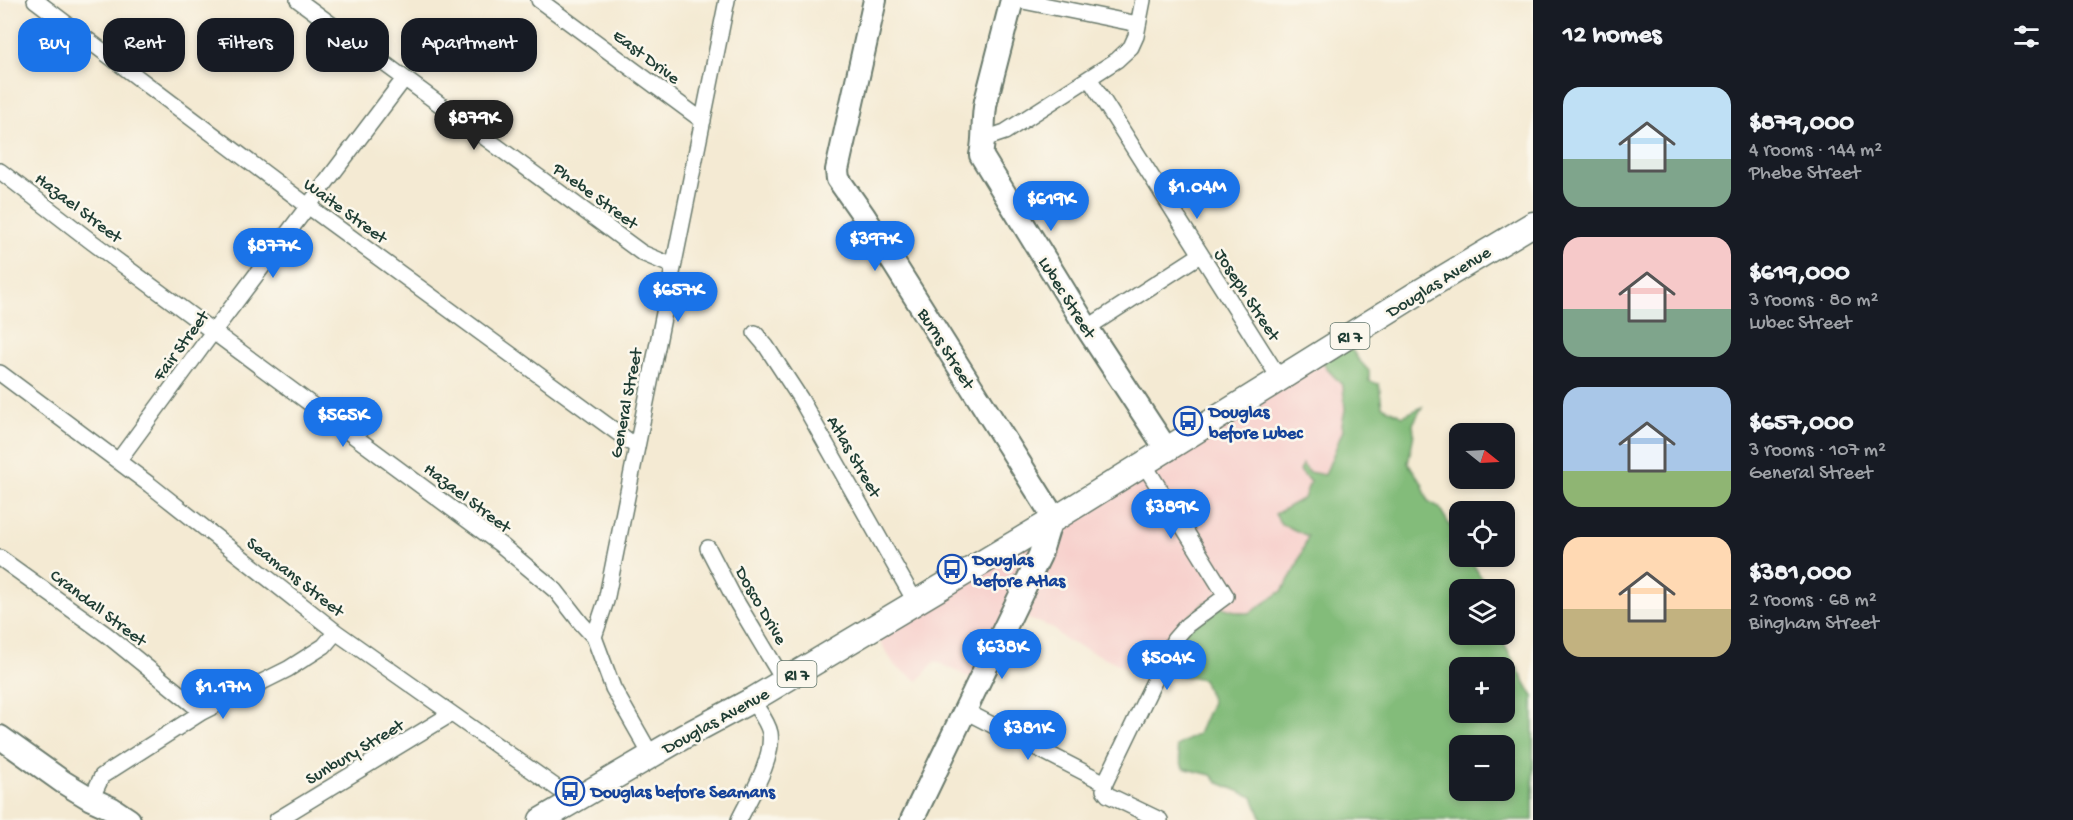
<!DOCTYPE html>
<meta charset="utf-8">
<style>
:root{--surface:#171b24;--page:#242831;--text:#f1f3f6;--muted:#9ea1a6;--accent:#1a73e8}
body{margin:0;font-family:"Gochi Hand",sans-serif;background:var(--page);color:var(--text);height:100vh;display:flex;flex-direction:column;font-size:22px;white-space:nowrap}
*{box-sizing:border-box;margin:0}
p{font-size:20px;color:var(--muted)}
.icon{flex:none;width:33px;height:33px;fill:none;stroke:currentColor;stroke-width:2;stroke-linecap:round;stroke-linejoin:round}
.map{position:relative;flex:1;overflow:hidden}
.panel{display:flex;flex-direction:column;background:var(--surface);width:540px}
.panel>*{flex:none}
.top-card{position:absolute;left:18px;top:18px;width:570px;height:54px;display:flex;gap:12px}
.needle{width:39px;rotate:108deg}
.controls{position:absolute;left:1449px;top:423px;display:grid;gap:12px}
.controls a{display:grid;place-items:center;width:66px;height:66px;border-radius:12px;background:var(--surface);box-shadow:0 3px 9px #0003;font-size:30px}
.price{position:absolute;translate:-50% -51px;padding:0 14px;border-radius:21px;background:var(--accent);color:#fff;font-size:20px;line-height:39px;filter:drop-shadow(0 2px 3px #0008)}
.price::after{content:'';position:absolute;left:50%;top:36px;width:18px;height:14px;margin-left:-9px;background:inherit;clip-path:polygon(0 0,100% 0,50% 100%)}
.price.active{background:#222;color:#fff}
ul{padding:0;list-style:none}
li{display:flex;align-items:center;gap:18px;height:150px;padding:0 30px}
li span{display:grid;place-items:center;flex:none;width:168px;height:120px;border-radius:18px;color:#555}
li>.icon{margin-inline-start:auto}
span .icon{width:72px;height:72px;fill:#fffc;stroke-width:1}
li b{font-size:26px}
h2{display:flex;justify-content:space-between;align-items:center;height:72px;padding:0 30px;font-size:26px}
.chip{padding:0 21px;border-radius:18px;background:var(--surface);box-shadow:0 3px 9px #0003;font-size:21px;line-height:54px}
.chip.active{background:var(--accent);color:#fff}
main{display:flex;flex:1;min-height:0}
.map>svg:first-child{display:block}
.built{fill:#f7d0cc}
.forest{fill:#83bc7a;stroke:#517c57;stroke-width:1.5;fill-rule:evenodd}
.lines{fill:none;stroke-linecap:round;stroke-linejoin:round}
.street-casing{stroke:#6a7a6c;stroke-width:18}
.secondary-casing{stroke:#6a7a6c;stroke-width:26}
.primary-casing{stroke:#6a7a6c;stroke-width:27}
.street{stroke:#fff;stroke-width:15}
.secondary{stroke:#fff;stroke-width:22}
.primary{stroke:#fff;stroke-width:24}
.labels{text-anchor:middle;stroke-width:5;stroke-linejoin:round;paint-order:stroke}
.shield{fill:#fbf7ec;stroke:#61756b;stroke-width:1.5}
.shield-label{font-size:16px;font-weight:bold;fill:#1f3d34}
.street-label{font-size:18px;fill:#1f3d34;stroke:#fbf7ec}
.transit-label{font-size:18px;font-weight:bold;fill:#164399;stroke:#fbf7ec;text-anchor:start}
</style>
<main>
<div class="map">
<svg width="1533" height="820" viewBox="0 0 1533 820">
<rect width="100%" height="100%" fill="#fbf7ec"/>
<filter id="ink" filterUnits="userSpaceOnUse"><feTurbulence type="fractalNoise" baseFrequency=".0167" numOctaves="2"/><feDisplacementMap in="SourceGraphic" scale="12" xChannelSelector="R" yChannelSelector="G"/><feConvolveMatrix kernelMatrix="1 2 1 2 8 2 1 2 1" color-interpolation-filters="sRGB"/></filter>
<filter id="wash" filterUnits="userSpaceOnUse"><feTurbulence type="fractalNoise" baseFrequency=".008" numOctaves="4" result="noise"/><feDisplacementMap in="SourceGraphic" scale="24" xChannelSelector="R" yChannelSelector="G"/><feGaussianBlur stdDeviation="1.35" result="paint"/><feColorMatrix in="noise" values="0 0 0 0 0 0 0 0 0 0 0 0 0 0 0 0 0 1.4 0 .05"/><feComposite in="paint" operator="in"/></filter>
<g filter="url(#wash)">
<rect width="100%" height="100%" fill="#f4ead3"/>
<path class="built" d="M1318,354l10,16 15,16 2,24 -3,14 1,6 -19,45 -15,-3 -7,-7 -2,6 10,11 -6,16 -23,26 27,12 -12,32 -14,23 -32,22h-8l-37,-11 -56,78 -37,-19 -47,-21 -14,-13 -37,-13 -35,68 -44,-21 -17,20 -23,-15 -21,-34z"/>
<path class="forest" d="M1344,338l14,21 11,12v10l10,3 3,22 21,10 19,-9 -9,17 1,10 -6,29 14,20 6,18 11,6 20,34 1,15 9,1 19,32 -28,1v44l39,1 34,62v123h-271l-9,-23 -34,-14 -8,-8 -28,-7 -7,-22 22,-12 14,-32 -9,-23 -30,-5 -18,-9 15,-30 35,-33 37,11h8l32,-22 14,-23 12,-32 -27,-12 -6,-10 29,-16 6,-16 -10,-11 2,-7 7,8 16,3 18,-45 -1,-6 3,-14 -2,-24 -15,-16 -10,-16zM1460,668h44v44h-44zM1460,746h44v44h-44z"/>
</g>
<g filter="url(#ink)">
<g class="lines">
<g class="street-casing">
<path id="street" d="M35,0l273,206 329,241
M298,0l344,253 31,13
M539,0l164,121
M1018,0l120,24
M1089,78l191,301
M984,139l21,-7 112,-72 14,-13 5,-11 7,-36
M0,171l92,71 409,303 55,46 25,32 13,14 19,51 38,67
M1087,328l113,-73
M755,333l11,13 34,52 116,205
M0,373l150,112 186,147 238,168
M118,461l95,-129 191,-253
M1144,464l82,132 -39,29 -13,15 -69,143 -1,7 4,5 52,25
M708,548l25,48 51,85
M0,558l107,77 95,77
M594,637l12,-36 121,-601
M965,711l140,72
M91,799l11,-23 100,-64 86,-43 36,-23 12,-14
M277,820l174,-106
M739,820c11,-23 35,-61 31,-87 -2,-11 -12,-23 -18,-33"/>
</g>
<g class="secondary-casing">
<path id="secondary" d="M875,0l-38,170 1,9 26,37 185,294 1,12 -10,33 -128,265
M1012,0l-26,101c-4,19 -1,36 -5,54l106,173 80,122
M0,737l63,45 28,17 20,9 18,12"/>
</g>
<g class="primary-casing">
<path id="primary" d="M541,820l142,-83 69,-37 298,-178 366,-228 117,-70"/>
</g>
<use href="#street" class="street"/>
<use href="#secondary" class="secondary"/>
<use href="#primary" class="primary"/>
</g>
</g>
<defs>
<g id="bus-ring" transform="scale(1.5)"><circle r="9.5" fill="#fbf7ec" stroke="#1a4fb4" stroke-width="1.5"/><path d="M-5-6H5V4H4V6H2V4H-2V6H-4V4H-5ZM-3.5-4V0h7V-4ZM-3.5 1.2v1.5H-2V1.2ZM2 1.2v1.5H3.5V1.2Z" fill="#1a4fb4"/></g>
</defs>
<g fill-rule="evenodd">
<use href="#bus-ring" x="1188" y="421"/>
<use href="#bus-ring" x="952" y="569"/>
<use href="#bus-ring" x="570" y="791"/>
</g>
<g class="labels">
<g class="shield">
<rect x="1330.5" y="323" width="39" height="26" rx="4.5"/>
<rect x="777.5" y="661" width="39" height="26" rx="4.5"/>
</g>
<g class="shield-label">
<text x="1350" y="342">RI 7</text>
<text x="797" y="680">RI 7</text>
</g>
<g class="street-label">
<text transform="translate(647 56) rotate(37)" y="6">East Drive</text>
<text transform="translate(596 195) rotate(36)" y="6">Phebe Street</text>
<text transform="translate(79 207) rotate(37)" y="6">Hazael Street</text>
<text transform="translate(346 210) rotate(36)" y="6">Waite Street</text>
<text transform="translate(1438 281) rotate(-32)" y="6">Douglas Avenue</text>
<text transform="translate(1248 294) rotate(57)" y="6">Joseph Street</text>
<text transform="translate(1068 297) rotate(58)" y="6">Lubec Street</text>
<text transform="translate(180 345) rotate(-54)" y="6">Fair Street</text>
<text transform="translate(947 348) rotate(58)" y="6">Burns Street</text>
<text transform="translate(625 403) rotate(-79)" y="6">General Street</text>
<text transform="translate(855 456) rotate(60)" y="6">Atlas Street</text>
<text transform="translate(468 497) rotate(37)" y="6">Hazael Street</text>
<text transform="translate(296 576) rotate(38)" y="6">Seamans Street</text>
<text transform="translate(762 605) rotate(60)" y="6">Dosco Drive</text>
<text transform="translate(99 607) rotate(37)" y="6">Crandall Street</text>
<text transform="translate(715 720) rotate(-29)" y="6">Douglas Avenue</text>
<text transform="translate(354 751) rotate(-31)" y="6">Sunbury Street</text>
</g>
<g class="transit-label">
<text x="1209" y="417">Douglas<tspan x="1209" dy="21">before Lubec</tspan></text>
<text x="973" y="565">Douglas<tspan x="973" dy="21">before Atlas</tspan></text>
<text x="591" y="797">Douglas before Seamans</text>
</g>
</g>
</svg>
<div class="controls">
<a><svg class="needle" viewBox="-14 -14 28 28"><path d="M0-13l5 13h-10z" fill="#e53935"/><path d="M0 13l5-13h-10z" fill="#9ea1a6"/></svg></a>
<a><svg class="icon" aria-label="locate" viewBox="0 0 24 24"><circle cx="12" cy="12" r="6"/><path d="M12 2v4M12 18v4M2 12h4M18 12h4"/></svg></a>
<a><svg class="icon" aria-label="layers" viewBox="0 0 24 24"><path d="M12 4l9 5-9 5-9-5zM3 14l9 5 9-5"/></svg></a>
<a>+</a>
<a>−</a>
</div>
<b class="price active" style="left:474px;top:151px">$879K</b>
<b class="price" style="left:1197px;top:220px">$1.04M</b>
<b class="price" style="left:1051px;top:232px">$619K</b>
<b class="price" style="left:875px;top:272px">$397K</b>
<b class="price" style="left:273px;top:279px">$877K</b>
<b class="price" style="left:678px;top:323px">$657K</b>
<b class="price" style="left:343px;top:448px">$565K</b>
<b class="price" style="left:1171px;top:540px">$389K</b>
<b class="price" style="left:1002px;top:680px">$638K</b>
<b class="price" style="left:1167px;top:691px">$504K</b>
<b class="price" style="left:223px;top:720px">$1.17M</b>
<b class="price" style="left:1028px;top:761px">$381K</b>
<div class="top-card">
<a class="chip active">Buy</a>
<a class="chip">Rent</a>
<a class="chip">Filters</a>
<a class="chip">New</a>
<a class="chip">Apartment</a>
</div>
</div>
<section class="panel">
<h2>12 homes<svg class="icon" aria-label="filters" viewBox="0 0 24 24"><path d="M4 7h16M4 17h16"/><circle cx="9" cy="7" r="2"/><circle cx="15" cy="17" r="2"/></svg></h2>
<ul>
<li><span style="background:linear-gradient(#bfe0f5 60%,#7fa58c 0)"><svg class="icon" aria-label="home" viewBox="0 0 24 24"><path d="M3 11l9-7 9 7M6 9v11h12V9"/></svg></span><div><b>$879,000</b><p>4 rooms · 144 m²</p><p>Phebe Street</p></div></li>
<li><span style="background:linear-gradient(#f6c9c9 60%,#7fa58c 0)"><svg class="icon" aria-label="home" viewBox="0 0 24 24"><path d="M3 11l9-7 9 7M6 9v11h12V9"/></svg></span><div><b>$619,000</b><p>3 rooms · 80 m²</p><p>Lubec Street</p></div></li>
<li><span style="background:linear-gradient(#a9c7e8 70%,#8fb573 0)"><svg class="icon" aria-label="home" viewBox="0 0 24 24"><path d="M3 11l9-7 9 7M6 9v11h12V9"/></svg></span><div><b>$657,000</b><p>3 rooms · 107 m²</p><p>General Street</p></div></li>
<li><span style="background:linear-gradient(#ffd9b3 60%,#c2b280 0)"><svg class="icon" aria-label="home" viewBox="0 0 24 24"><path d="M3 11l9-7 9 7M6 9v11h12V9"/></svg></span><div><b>$381,000</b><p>2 rooms · 68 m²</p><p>Bingham Street</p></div></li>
</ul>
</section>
</main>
